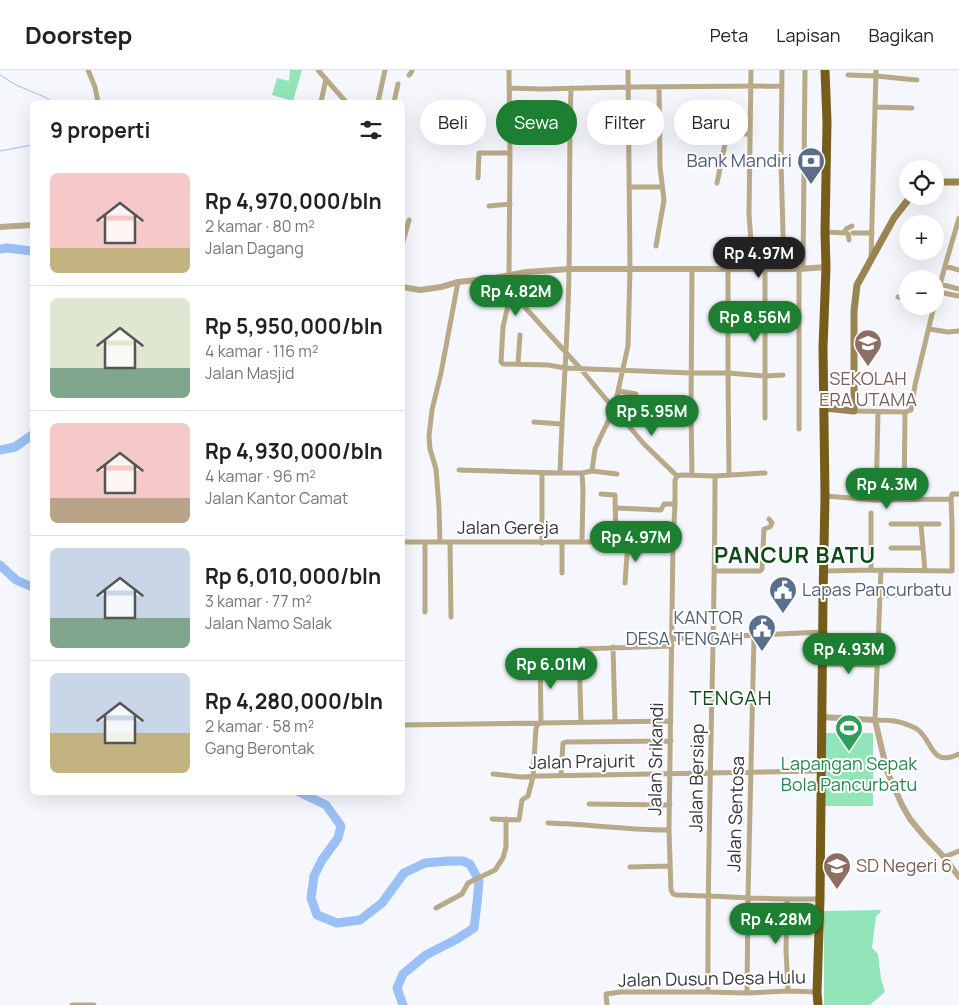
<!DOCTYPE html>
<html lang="id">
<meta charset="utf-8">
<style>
:root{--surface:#fff;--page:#f2f2f2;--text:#222;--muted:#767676;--line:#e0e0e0;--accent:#1c7f32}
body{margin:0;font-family:Manrope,sans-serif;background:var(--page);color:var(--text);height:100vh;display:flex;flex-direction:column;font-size:19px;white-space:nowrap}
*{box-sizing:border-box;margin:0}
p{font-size:16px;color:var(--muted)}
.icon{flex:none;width:28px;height:28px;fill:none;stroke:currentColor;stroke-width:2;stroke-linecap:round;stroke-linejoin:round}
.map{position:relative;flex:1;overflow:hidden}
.panel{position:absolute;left:30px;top:30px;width:375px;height:695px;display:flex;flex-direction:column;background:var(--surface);border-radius:8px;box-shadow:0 5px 20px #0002}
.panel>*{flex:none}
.banner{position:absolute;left:420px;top:30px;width:464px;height:45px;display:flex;gap:10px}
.buttons{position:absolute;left:899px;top:90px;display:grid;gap:10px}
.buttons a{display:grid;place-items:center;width:45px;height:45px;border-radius:50%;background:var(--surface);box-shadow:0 5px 20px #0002;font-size:25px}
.price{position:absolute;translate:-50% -42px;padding:0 11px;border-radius:18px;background:var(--accent);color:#fff;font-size:16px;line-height:32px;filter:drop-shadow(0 1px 2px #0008)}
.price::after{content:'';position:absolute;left:50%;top:30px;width:15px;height:11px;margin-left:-8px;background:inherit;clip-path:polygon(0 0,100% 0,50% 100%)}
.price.current{background:#222;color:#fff}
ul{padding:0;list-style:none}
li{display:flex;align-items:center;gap:15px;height:125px;padding:0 20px}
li+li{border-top:1px solid var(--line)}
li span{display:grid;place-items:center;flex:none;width:140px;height:100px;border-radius:8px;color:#555}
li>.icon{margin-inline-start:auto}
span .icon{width:60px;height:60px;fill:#fffc;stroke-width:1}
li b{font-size:21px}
h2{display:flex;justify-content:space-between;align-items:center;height:60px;padding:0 20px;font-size:21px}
.tag{padding:0 18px;border-radius:22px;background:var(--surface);box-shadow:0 5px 20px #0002;font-size:18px;line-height:45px}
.tag.current{background:var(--accent);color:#fff}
header{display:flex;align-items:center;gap:30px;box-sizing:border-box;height:70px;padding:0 25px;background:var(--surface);border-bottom:1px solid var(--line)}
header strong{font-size:24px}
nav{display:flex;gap:28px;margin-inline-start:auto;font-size:18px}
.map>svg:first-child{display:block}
.green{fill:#92e5b9}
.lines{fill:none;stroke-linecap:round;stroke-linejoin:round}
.stream{stroke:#9ac0f5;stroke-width:1}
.river{stroke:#9ac0f5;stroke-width:9}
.minor{stroke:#b8aa88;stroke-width:5}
.tertiary{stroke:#b8aa88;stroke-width:6}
.secondary{stroke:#998551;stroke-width:7}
.trunk{stroke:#765e1a;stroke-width:9}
.labels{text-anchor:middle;stroke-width:4;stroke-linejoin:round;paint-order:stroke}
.service-label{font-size:18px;fill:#4e5e75;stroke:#fff;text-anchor:end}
.education-label{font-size:18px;fill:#785e54;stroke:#fff}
.street-label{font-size:18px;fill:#353538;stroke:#fff}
.leisure-label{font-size:18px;fill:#27864d;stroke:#fff}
.quarter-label{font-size:20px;letter-spacing:1px;fill:#0d4b1a;stroke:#fff}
.district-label{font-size:22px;font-weight:bold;letter-spacing:1px;fill:#0d4b1a;stroke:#fff}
</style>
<header>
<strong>Doorstep</strong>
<nav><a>Peta</a><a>Lapisan</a><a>Bagikan</a></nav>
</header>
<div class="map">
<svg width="959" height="935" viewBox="0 0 959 935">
<rect width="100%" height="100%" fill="#f6f6fd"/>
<path class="green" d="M290,0h12l-9,31 -21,-6 5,-17 12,3z
M825,663h48v73h-48z
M880,840l1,2 -5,4 -4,32 6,6 3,25 4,13 -14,12v1h-47v-94z"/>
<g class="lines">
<path class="stream" d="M0,5l16,10 31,13 5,4
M0,81l32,-6"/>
<path class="river" d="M0,179l7,-1 25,3
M0,380l15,-3 17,-12
M0,495l16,15 16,7
M299,722l27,13 15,21 -3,12 -16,22 -8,16 -3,22 6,17 20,8 23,-3 22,-17 22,-30 21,-10 23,-2h15l7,3 9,17 -2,22 -3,25 -17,11 -31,16 -23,19 -6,14 6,17"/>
<path class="minor" d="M88,0l7,17 3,15
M318,0l28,32
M751,0l-2,144 4,55
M782,0l-1,91 3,108
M409,5l2,-2 1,-3
M848,5l28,1 41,4
M509,18l32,1 88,-2 153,-1
M321,32l5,-23
M378,32l7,-32
M394,32l4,-18
M875,37l37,1
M478,108l1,-25h31
M717,113l9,-44c6,-6 16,-5 24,-5
M629,117h32
M489,136l21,-2
M825,162l21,1 2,1 1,6
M844,163l2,-4 6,-3
M853,163h19
M402,175l7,-25
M656,176l8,-46 -4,-33 -1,-80
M871,189l5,-189
M945,196l14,4
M728,199v104l1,102
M765,199v149
M799,199v160
M803,199l2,-199
M692,200l-1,139 1,66
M512,204l-1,18 -8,35 -2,35 2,2 45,1 17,3 126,5h37l37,3 18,-1
M509,205l1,-122 -1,-83
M940,214l19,5
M511,222l69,76 14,17 50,59 33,32 4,-1 34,1 50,-3
M938,222l21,4
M898,227l10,2
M935,233l10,-37 14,-48
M929,259l19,3 11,-1
M518,294l2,-29
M619,321l17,3
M854,341l51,1 6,-2 4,-25 19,-79
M534,352l27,2
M459,400l101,3h22l10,-2 25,3
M592,401l3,-22 6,-13 13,-27 14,-63 2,-77 -2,-199
M560,403c2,-67 8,-134 9,-202 1,-61 0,-122 2,-183
M582,403l1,17 -1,52
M677,406l-2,4v24l-2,38 -4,288 2,60 2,4 3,1c48,1 96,5 144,4
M601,424l14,1 1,47
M825,426l51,4 75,-1
M876,430l2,-88
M904,430l1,-88
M615,438l46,2 3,-6h11
M871,443v57
M891,454h48
M921,455l4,46
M402,472h271
M440,472l-1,-35 -3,-38 -6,-20 -1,-13 3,-26 9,-37 17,-91
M450,472l1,75
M562,472v31
M542,473v-70
M891,478h32
M881,500l-6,150c17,0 27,1 42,9 16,11 13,39 42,25
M715,501h45l2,-2 2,-40 6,-2 2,-4 -3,-4
M824,501l47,-1 81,1v-48l-1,-24 1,-5h7
M625,513l3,-42
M880,526l16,-1
M425,542v-70
M672,569l151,-7
M613,577l2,74
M540,586l1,67
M823,594l54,1
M581,652l-2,-70 1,-3 92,-3
M402,655l269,-4
M493,704l28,3 19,-1 282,-5
M561,705l2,-32 3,-1 105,-1
M589,734l81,1
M492,749l27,1 3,-20 6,-4 5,-19 3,-49 2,-4 3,-1
M548,753c40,1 80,7 121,7
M944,787l15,-6
M630,797l39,-1
M787,830l-1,49 2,42
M436,838l26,-14 6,-11 27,-13 8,-12 3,-11v-28
M708,922c-1,-172 7,-344 7,-516
M747,923l1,-96 6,-261
M72,935h22
M607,935l-1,-11 15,-2h87l39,1 41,-2 29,1"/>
<path class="tertiary" d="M0,157l32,-2
M402,217l18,3 21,-3 17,-5 37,-4 31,-6 43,-3h230l27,-2
M822,647l53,3 12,51 15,34 8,14 14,17 20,21 15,20"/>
<path class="secondary" d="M935,112h24
M824,338l30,3v-100l3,-26 37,-67 17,-22"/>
<path class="trunk" d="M818,935l-1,-13 3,-93 3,-301 2,-102 -2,-148 3,-81 -1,-35 2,-110 -2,-52"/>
</g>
<defs>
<g id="bank-pin" transform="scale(1.4375)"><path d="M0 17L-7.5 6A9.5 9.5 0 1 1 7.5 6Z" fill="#5c6f8a" stroke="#fff"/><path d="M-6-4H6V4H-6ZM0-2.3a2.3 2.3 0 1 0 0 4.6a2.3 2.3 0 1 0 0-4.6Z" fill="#fff"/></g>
<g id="school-pin" transform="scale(1.4375)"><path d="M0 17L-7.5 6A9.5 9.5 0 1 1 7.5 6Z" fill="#8d6e63" stroke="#fff"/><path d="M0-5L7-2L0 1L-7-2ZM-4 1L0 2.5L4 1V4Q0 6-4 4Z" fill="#fff"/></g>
<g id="civic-pin" transform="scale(1.4375)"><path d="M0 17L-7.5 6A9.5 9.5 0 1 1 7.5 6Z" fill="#5c6f8a" stroke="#fff"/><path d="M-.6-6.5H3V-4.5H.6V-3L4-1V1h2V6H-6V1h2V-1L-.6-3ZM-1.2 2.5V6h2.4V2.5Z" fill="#fff"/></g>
<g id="stadium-pin" transform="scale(1.4375)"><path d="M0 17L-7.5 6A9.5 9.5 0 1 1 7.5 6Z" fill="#2e9e5b" stroke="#fff"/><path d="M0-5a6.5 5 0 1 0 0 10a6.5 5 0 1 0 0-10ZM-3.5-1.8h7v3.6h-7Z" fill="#fff"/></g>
</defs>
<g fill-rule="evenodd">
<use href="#bank-pin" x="811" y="91"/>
<use href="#school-pin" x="868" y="273"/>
<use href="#civic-pin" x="783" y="520"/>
<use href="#civic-pin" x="762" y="558"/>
<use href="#stadium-pin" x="849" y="658"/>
<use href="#school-pin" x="837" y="796"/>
</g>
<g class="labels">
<g class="service-label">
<text x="792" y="97">Bank Mandiri</text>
<text x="802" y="526" text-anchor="start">Lapas Pancurbatu</text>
<text x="743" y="554">KANTOR<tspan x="743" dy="21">DESA TENGAH</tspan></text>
</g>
<g class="education-label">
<text x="868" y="315">SEKOLAH<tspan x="868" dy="21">ERA UTAMA</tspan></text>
<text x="856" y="802" text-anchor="start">SD Negeri 6</text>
</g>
<g class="street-label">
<text x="508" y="464">Jalan Gereja</text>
<text transform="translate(656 689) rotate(-89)" y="6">Jalan Srikandi</text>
<text transform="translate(582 692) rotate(-1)" y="6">Jalan Prajurit</text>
<text transform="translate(697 708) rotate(-89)" y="6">Jalan Bersiap</text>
<text transform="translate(736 744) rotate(-88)" y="6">Jalan Sentosa</text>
<text transform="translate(712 909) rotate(-1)" y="6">Jalan Dusun Desa Hulu</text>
</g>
<g class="leisure-label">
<text x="849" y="700">Lapangan Sepak<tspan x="849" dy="21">Bola Pancurbatu</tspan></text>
</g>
<g class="quarter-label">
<text x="731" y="635">TENGAH</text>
</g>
<g class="district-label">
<text x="795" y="493">PANCUR BATU</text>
</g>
</g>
</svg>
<div class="buttons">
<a><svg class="icon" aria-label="locate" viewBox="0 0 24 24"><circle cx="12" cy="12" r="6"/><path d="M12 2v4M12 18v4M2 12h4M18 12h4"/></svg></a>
<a>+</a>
<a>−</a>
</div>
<b class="price current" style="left:759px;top:209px">Rp 4.97M</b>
<b class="price" style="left:516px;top:247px">Rp 4.82M</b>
<b class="price" style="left:755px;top:273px">Rp 8.56M</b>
<b class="price" style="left:652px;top:367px">Rp 5.95M</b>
<b class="price" style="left:887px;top:440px">Rp 4.3M</b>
<b class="price" style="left:636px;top:493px">Rp 4.97M</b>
<b class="price" style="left:849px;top:605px">Rp 4.93M</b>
<b class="price" style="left:551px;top:620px">Rp 6.01M</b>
<b class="price" style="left:776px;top:875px">Rp 4.28M</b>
<div class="banner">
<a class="tag">Beli</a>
<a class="tag current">Sewa</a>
<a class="tag">Filter</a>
<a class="tag">Baru</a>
</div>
<section class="panel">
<h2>9 properti<svg class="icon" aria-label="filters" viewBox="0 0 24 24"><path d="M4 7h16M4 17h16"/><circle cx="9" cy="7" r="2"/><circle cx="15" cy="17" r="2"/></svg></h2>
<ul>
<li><span style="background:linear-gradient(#f6c9c9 75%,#c2b280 0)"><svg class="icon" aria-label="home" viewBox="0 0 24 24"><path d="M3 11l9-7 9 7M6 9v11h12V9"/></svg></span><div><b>Rp 4,970,000/bln</b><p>2 kamar · 80 m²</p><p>Jalan Dagang</p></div></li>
<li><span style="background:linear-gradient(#dfe7d0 70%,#7fa58c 0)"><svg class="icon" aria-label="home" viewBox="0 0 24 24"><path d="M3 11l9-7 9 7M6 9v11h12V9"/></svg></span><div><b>Rp 5,950,000/bln</b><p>4 kamar · 116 m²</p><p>Jalan Masjid</p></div></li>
<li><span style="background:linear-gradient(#f6c9c9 75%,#b9a48a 0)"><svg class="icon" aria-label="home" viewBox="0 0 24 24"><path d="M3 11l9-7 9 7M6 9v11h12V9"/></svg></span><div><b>Rp 4,930,000/bln</b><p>4 kamar · 96 m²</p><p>Jalan Kantor Camat</p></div></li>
<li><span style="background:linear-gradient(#c9d6e8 70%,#7fa58c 0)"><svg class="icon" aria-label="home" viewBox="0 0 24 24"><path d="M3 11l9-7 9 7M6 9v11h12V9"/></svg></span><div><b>Rp 6,010,000/bln</b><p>3 kamar · 77 m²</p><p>Jalan Namo Salak</p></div></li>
<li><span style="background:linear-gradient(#c9d6e8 60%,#c2b280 0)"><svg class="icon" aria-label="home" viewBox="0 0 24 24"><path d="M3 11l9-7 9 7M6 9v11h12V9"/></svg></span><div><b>Rp 4,280,000/bln</b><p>2 kamar · 58 m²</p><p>Gang Berontak</p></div></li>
</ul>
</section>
</div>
